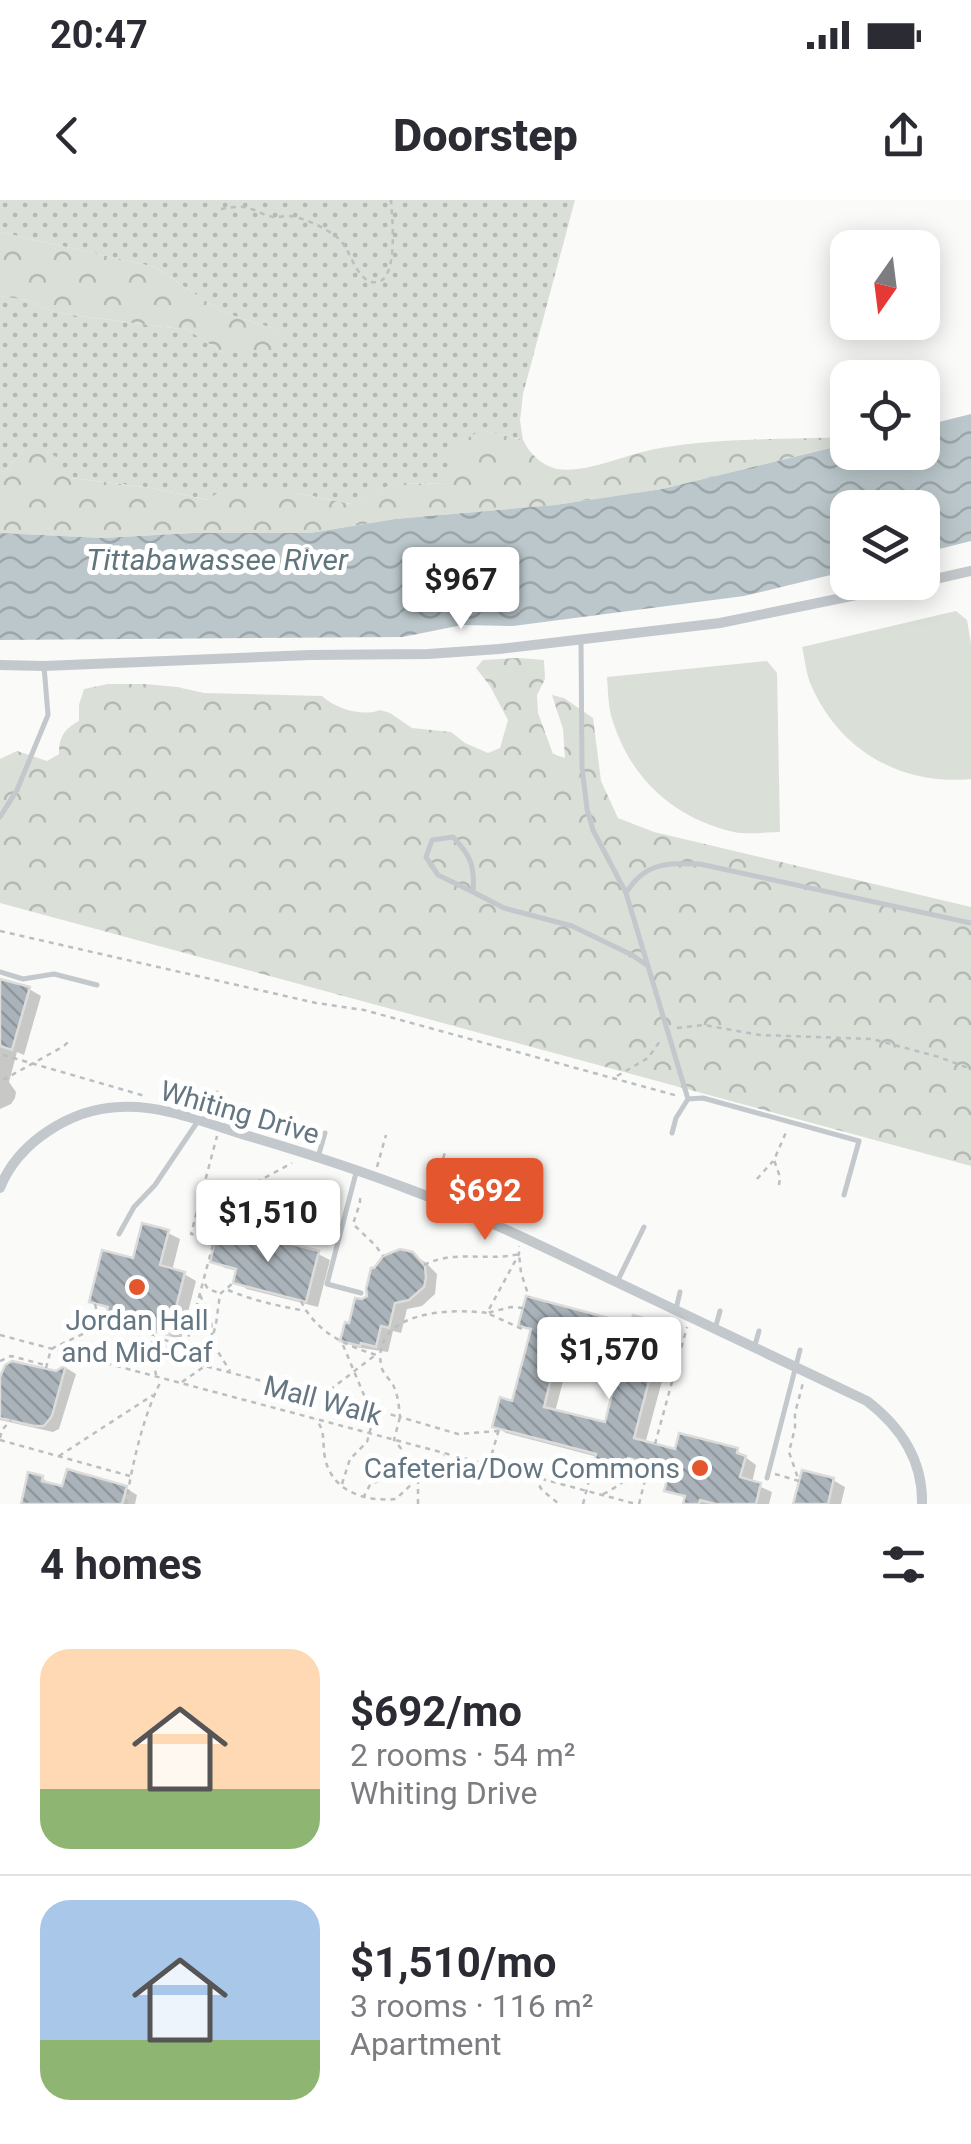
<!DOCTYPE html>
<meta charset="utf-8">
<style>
:root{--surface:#fff;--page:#f2f2f3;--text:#2b2b33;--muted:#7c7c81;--line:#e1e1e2;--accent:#e4572e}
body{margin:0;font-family:Roboto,sans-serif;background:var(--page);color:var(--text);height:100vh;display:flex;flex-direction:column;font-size:38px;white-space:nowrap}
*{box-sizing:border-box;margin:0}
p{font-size:32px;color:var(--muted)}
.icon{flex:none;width:55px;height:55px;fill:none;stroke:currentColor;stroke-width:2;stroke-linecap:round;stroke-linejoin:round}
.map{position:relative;height:1304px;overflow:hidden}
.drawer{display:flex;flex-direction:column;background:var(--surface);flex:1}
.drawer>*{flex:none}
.needle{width:65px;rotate:194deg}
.buttons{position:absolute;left:830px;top:30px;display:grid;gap:20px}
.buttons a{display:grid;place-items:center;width:110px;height:110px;border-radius:20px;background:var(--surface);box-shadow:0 5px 25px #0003;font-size:50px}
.price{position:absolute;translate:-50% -85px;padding:0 22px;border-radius:10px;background:#fff;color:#222;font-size:32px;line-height:65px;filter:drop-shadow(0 2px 5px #0008)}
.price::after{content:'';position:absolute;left:50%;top:60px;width:30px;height:22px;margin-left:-15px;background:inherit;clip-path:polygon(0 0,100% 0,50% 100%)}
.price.active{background:var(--accent);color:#fff}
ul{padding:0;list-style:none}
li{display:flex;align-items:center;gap:30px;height:250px;padding:0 40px}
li+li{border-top:2px solid var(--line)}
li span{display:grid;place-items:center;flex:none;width:280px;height:200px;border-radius:30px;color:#555}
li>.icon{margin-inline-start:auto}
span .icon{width:120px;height:120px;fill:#fffc;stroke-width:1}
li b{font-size:42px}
h2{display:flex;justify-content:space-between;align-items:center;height:120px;padding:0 40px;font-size:42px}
.status{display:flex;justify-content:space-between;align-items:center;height:70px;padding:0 50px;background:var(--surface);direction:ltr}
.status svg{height:28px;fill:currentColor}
header{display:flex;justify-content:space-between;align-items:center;height:130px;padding:0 40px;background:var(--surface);font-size:45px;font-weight:800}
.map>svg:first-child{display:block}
.grass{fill:url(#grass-dots)}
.forest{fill:url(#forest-crowns)}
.pitch{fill:#dadfd7}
.water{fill:url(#water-waves)}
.shadow{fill:#0003;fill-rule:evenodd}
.building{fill:url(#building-back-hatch);stroke:#dcdcda;stroke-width:2.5;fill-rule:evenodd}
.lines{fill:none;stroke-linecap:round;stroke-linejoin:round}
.path{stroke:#bbbfc2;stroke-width:2.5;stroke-dasharray:5 5;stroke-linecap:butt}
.lane{stroke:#c3c8cc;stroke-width:5}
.street{stroke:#c3c8cc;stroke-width:10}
.poi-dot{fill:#e4572e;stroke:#fff;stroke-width:4}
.labels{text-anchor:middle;stroke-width:10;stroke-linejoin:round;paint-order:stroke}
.street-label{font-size:28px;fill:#657683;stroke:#fff}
.poi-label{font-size:28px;fill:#657683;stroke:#fff}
.water-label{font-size:30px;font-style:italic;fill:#60757c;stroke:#fff}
</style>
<div class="status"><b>20:47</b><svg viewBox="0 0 49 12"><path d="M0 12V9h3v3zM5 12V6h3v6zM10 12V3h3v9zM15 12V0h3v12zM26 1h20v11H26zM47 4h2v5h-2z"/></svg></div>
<header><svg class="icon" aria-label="back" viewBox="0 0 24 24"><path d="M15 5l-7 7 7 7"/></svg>Doorstep<svg class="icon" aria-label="share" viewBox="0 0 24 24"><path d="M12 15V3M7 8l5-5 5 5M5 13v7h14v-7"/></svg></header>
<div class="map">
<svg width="971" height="1304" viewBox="0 0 971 1304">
<defs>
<pattern id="grass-dots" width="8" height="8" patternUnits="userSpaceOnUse" patternTransform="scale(2.5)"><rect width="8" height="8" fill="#dadfd7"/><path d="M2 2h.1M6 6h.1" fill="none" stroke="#b4b9b4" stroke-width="1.8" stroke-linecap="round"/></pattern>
<pattern id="forest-crowns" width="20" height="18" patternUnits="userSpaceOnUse" patternTransform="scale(2.5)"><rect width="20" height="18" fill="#dadfd7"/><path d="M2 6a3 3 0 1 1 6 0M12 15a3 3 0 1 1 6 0" fill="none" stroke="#b4b9b4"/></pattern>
<pattern id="water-waves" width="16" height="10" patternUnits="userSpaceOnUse" patternTransform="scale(2.5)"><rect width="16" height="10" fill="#bbc7cb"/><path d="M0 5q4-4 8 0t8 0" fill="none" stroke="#9ca6aa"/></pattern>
<pattern id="building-back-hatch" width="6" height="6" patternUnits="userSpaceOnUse" patternTransform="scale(2.5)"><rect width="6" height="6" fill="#aab3b9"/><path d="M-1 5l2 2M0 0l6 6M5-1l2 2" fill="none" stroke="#8e969c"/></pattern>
</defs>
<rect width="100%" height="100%" fill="#fafaf8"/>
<path class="grass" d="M0,0h575l-52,194 -3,27 3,19 -42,-10 -30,53 -58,1 -41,20 -56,-11 -77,-1 -10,8 -63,-13 -76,-9 -10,-5 -4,-16 -33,-8 -17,22 -6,1v-176l27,4 30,13 131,17 36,23 51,-24 -53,-17 -67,-45 -155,-35z"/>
<path class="forest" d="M0,32l155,35 67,45 53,17 8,12 -11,10 -48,2 -36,-23 -131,-17 -30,-13 -27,-4z
M481,230l42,10c7,14 18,25 34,29 28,5 70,-15 98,-20 63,-12 129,-9 192,-12v7l-185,45 -107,16 -160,14 -85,14h-117l-92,5 -101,-5v-61l6,-1 17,-22 20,-1 13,9 5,16 9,5 76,9 62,13 11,-8 26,-4 51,5 55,11 42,-20 58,-1 2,-36z
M518,458l26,2 1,19 -8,16 1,18 15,41 12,4 -2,-29 -11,-34 12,3 29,20 8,63 17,37 36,14 317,75v259l-971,-263v-144l17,-8 30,10 12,-7c0,-17 5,-25 20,-33v-16l5,-16 24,-5h37l32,3 27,6 118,3c14,13 41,21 58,14l10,3 22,15 39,4 14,11 23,10 12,-5 8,-28 -18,-34 -14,-18 7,-8z"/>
<path class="pitch" d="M956,411l11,9 4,24v135c-70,7 -132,-29 -160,-94 -5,-11 -6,-26 -9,-38z
M767,461l10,12 3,159c-15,0 -32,3 -46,0 -62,-14 -106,-56 -123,-117 -3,-12 -3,-26 -4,-38z"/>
<path class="water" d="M971,214v127l-48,12 -1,-45h-74l-1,63 -103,25 -231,30 -51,-1 -59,12 -403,3v-107l102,5 91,-5h117l85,-14 160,-14 107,-16 185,-45 1,8h74l1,-26z"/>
<path class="shadow" d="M0,781l29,8 12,7 -17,59 -7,-3 -8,30 7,10 -1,6 -4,6 -11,5z
M168,1033l12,6 -8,32 12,3 12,7 -15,58 -61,-15 -12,-7 2,-7 -18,-9z
M245,1046l73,8 12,6 -12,47 -71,-18 -11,-7 2,-11 -13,-3 -12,-7z
M412,1054l13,8 12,12 -2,20 -13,12 -15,3 -6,24 -8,-2 -5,21 -33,-5 -12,-7 19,-38z
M521,1124l142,2 12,7 -30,111 31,8 61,-1 19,14 -4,18 20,9 -3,12h-84l2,-6 -20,-8 5,-19 -32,-8 -4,15 -29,-7 -11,-7 2,-7 -92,-24 -11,-7 19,-22 19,-73zM573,1143l51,13 -17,69 -52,-13z
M66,1168l10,6 -17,55 -6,3 -53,-12v-33l56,-14z
M804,1273l29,7 12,7 -4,17h-45z
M42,1278l11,8 73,2 11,7 -2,9h-113z"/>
<path class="building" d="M0,779l30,8 -18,63 -12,-4z
M142,1023l27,7 -9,35 25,7 -16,63 -64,-17 3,-11 -19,-5 13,-52 31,8z
M246,1032l73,19 -13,51 -73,-19 3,-14 -26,-7 6,-26 27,7z
M400,1049l13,3 12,14 1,12 -2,9 -15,13 -14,3 -6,25 -8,-2 -5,21 -15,-4 -1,3 -20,-5 5,-19 4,1 6,-25 7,1 5,-3 -1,-7 5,-21h3l9,-12z
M526,1096l105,28 2,-9 31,9 -30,114 41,11 4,-16 59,15 -1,5 9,3 -6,21 21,6 -5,21h-41l-15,-4 -1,4h-16l2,-8 -21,-5 6,-22 -42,-11 -3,16 -32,-9 3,-11 -104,-27 8,-30 12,4 19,-72 -13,-3zM561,1138l61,15 -17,69 -61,-15z
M12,1161l44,10 10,-6 -14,51 -8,10h-10l-34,-8v-41l5,-12z
M67,1269l60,17 -5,18h-101l7,-32 15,4 -1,5 20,5z
M802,1270l32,8 -6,26h-35z"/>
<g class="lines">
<path class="path" d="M221,9c7,-1 16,-3 23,-2 11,2 20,9 30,10 3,0 12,-1 16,-1 15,2 38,13 49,23 12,11 16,39 33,43 28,6 20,-65 19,-82
M0,731l316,72 48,7 314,86
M677,828l27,-3 56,10 112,4 67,18 32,12
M3,855l142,41
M617,876l31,-18 12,-17
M3,880l61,-34 6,-6
M377,967l9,-32
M757,979l16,-18
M779,985l1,-8 -6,-17 13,-30
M435,987l10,-35
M360,998v5l-7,21 23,22 7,10
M201,1002l21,-1 70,-38
M521,1023l-1,-33 4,-15
M212,1048l2,-9 -23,-5 26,-98
M424,1065c31,-16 63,-3 95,-11l2,19 8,24
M205,1084l3,5 11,4
M228,1090c26,11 51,16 78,21
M200,1095l11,24 1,16
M301,1101c15,32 47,46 79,55
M95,1104l5,20
M523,1108l-12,-1 -24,6 35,16 1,-2
M153,1131l-1,21 4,23
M0,1135l636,169
M154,1137l21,6
M213,1144l17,27
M343,1145l26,62
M186,1147l-3,13 22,6 11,-42 4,-30 13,-11
M656,1154l20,6
M0,1161l11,-5 34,9
M154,1163c7,-14 16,-22 32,-17l26,-98
M46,1168l5,-19 49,-23h8l6,-6
M182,1182l23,-16 195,51 -6,23 19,23 5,15 -22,21c-30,3 -64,-7 -71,-41 -3,-15 1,-26 -9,-39
M322,1196l52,-40
M499,1231l-41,3 -58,-17c-1,-10 -2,-23 -7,-32 -4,-7 -11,-12 -12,-20 -9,-54 70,-57 106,-52l32,-59v-8
M0,1238l2,-8 9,-10
M0,1240l130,36
M655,1244l32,-117
M59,1256l94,-61
M489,1264l10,-35
M368.5 1277a5.5 5.5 0 1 1 11 0a5.5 5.5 0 1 1-11 0Z
M775,1274l24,7 -10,-29 6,-24v-15l8,-30
M534,1277l8,13 17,14
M342,1284l8,-25 17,-17 8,-30
M603,1294c16,-7 28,-21 45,-25
M363,1298l8,-15
M126,1304c6,-39 17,-88 35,-123
M418,1304v-26l26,-23
M583,1304l10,-39
M639,1304l10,-40"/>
<path class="lane" d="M581,442l1,125 5,42 6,21 33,63 62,206
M0,617l17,-27 31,-75 -4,-49
M473,692l-35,-17 -12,-18 6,-17 21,-3c18,19 22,29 20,55l31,16 68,18 60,29 16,11
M626,693c19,-31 41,-30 74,-29l271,59
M0,772l23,7 31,-5 43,11
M209,921l8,-28
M672,933l4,-15 12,-19 15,-1 156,43 -15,54
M318,957l7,-24
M356,973l-29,111 34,9
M119,1034l15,-27 21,-22 43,-64
M617,1082l27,-55
M676,1109l4,-17
M715,1129l5,-18
M755,1145l4,-14
M767,1278l33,-128"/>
<path class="street" d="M922,382l49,-11
M0,465l44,1 266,-11 118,-1 71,-5 221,-26 200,-41
M0,988c18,-46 71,-79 119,-81 45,-3 92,18 133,30 54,16 107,33 159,53 67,25 131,56 195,87 87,41 174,83 261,124 34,26 56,59 55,103"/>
</g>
<g class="poi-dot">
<circle cx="137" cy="1087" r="10"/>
<circle cx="700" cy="1268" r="10"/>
</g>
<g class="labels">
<g class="street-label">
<text transform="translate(240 912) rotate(16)" y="10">Whiting Drive</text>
<text transform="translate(323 1200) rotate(15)" y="10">Mall Walk</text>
</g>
<g class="poi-label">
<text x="137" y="1130">Jordan Hall<tspan x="137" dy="32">and Mid-Caf</tspan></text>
<text x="680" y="1278" text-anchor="end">Cafeteria/Dow Commons</text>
</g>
<g class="water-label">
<text x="217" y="370">Tittabawassee River</text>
</g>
</g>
</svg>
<div class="buttons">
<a><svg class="needle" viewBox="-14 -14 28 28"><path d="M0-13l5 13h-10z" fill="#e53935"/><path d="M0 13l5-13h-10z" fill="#7c7c81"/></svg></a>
<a><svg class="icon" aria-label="locate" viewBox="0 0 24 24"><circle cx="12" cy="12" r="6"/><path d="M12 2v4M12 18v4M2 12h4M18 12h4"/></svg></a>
<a><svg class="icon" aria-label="layers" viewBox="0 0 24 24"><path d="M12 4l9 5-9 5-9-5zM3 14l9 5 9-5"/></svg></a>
</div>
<b class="price" style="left:461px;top:432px">$967</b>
<b class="price active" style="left:485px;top:1043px">$692</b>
<b class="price" style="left:268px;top:1065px">$1,510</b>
<b class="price" style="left:609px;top:1202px">$1,570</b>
</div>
<section class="drawer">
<h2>4 homes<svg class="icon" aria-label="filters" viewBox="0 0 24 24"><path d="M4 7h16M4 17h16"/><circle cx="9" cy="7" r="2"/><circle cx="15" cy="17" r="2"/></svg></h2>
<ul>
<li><span style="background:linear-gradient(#ffd9b3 70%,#8fb573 0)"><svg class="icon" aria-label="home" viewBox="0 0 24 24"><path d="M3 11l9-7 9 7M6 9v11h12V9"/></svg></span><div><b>$692/mo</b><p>2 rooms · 54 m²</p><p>Whiting Drive</p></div></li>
<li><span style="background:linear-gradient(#a9c7e8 70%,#8fb573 0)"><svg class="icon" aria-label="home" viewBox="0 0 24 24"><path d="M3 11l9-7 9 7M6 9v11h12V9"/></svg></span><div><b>$1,510/mo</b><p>3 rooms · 116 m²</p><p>Apartment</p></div></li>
</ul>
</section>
